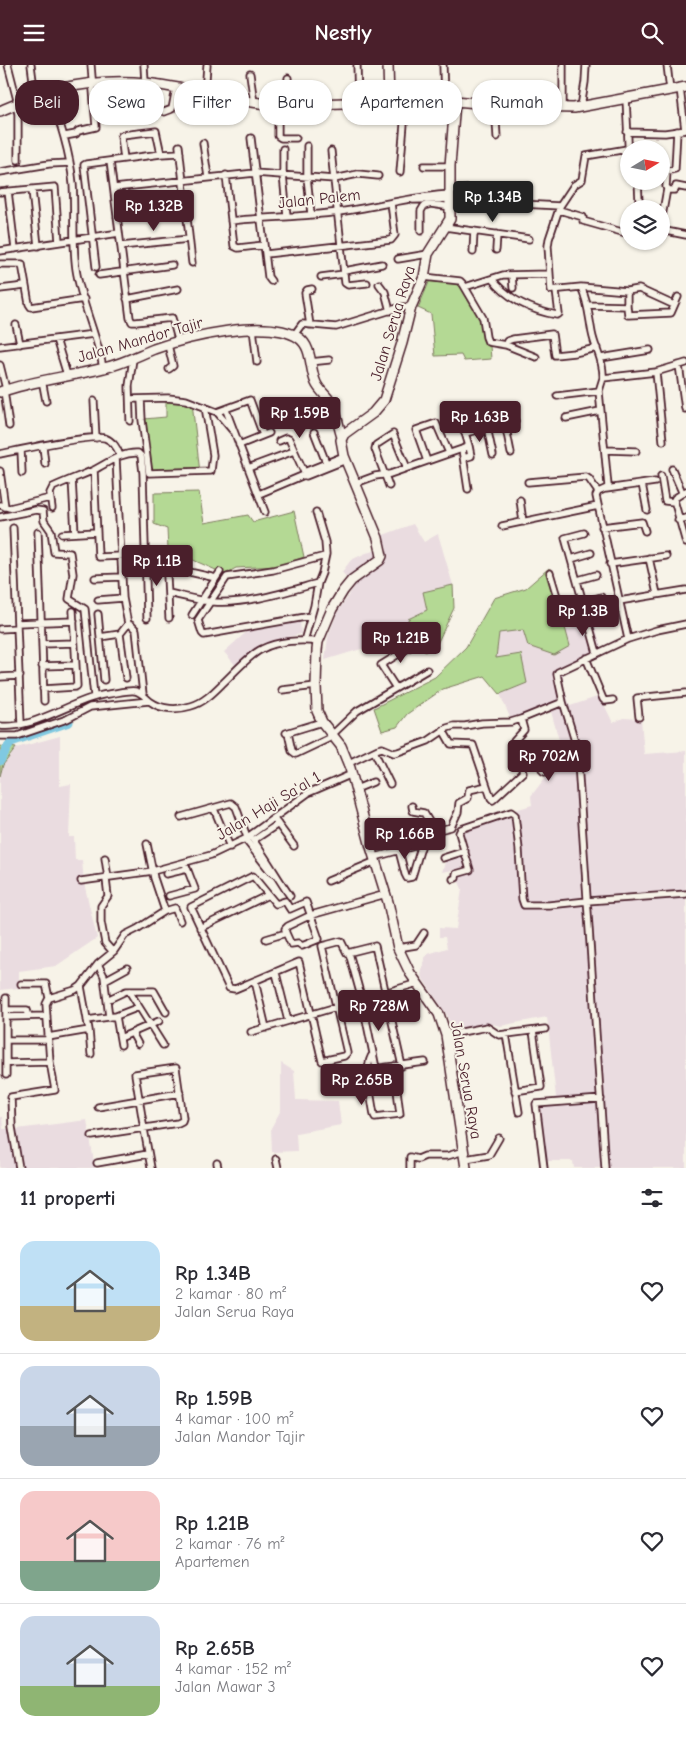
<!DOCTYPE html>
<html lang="id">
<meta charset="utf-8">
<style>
:root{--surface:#fff;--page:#f7f7f7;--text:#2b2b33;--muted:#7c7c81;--line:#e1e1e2;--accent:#4a1f2b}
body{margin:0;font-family:"Comic Neue",sans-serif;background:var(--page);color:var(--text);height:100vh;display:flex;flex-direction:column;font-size:19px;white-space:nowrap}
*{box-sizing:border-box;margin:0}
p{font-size:16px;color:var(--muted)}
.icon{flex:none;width:28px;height:28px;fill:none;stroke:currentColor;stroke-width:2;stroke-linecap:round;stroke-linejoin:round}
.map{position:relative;height:1103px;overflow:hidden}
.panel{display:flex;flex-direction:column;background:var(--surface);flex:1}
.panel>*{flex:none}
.banner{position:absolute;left:15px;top:15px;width:656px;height:45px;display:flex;gap:10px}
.needle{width:32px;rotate:80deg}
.buttons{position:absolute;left:620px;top:75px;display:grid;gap:10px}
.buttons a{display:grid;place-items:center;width:50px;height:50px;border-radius:50%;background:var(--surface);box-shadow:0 1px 4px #0004;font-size:25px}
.price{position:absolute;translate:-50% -42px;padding:0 11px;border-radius:5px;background:var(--accent);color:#fff;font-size:16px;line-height:32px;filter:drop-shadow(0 1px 2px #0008)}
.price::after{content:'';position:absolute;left:50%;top:30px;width:15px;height:11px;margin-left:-8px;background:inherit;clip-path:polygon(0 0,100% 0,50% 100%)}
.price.active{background:#222;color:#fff}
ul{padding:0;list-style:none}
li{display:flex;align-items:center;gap:15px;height:125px;padding:0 20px}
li+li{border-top:1px solid var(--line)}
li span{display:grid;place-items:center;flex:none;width:140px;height:100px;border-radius:15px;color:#555}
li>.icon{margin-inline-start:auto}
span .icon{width:60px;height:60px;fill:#fffc;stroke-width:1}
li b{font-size:21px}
h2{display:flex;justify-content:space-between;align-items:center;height:60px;padding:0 20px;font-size:21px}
.tag{padding:0 18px;border-radius:20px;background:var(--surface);box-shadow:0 1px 4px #0004;font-size:18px;line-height:45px}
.tag.active{background:var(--accent);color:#fff}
header{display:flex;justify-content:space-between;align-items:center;height:65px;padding:0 20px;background:var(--accent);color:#fff;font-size:22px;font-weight:800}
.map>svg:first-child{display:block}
.built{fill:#eadce0}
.green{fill:#b4d994;stroke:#7f7c60}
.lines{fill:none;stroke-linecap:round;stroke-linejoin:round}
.river{stroke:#80c9e1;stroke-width:9}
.minor-casing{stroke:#4a1f2b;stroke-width:9}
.secondary-casing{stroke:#4a1f2b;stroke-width:12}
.minor{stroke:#f7f3e8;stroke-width:5.5}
.secondary{stroke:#f7f3e8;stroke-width:9}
.labels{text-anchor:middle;stroke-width:4;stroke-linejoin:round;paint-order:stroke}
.street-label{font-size:16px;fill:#4a1f2b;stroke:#f7f3e8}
</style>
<header><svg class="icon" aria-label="menu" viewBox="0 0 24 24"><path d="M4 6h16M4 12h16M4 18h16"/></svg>Nestly<svg class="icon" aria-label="search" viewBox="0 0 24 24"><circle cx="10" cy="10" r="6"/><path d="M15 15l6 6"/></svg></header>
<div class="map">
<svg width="686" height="1103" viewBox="0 0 686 1103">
<rect width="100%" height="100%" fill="#f7f3e8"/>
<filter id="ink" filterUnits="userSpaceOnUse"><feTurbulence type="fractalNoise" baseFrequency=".02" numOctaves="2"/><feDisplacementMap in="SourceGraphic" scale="10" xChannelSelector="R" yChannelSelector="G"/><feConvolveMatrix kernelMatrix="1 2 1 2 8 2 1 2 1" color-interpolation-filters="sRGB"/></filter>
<g filter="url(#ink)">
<path class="built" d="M413,459l11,18 14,-8 15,51 -30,8 4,17 -19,9 2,15 -85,26 3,-23 9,-24 17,-26 -12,-15 9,-12 15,-7 16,-4 -4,-12z
M300,554l1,15 -40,10 -24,23 -13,-15 28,-25z
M594,555l8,32 -40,19 3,20 5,15 30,-10 13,27 10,-5 18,1 3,35 42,-3v417h-112l-1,-7h-27l-7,-59 17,-5 -9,-80 -47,9 -7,-2 -41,7 -5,-16 -26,-39 3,-17 4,-5 19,-6 -2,-11h-6v-9l17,1 6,-40 -8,-19 -12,2 4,-13 23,-8 -5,-18 51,-23 17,-5 -1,-9 17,-22 16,-16 -14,-50 -39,12 -11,-26 27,-11 -31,-25 3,-25 24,-3 47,16 -4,-15z
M60,671v50l11,-2 -2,53h5l1,23h7l2,23 13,55 -41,28 -37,5v17l-19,2v-214l3,-11 13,-17z
M281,998l13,8 2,29 42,1 3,24 -45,8 1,18 -25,1 -1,-24 10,-18z
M0,1052h2l1,12h14l70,-9 8,48h-95z"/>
<path class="green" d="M430,215l33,1 19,32 7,20 2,26 -27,2 -3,-6 -26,1 -4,-42 -13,-6z
M166,334l26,3 8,71 -49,2 -7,-56 22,-2z
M199,427l5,31 44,-8 5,7 41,-11 10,46 -26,9 -42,2 -11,6 -57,-25 -1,-20 -13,-5v-31z
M549,503l21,78 -16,9 -26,-9 -5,-16 -24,3 -3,25 25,-4 6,29 -27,11 -15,-18 -42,13 -36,25 -10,13 -15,4 -8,-23 61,-31 31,-30 28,-49 32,-10z
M453,520l1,23 -17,36 -12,8 -15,-18 -2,-15 19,-9 -4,-18z
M0,681l16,2 -13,17 -3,11z"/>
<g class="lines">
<path class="river" d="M0,696l11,-19 58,-20"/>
<g class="minor-casing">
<path id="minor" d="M8,0l10,39
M31,0l4,31
M144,0l1,18
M357,0l1,38
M443,0l1,35
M563,0v43
M667,0l3,25
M250,9l4,29
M118,18l2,25h17
M680,23l5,42
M49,27c11,30 21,60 24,92 2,29 -1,56 3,85 5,34 21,65 27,99
M205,29l2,-29
M626,33l3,64
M16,39l2,10v46
M495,39l2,33
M278,40v31l3,2h15
M287,40l1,-27
M581,42l4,-25 1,-17
M164,47l8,-3 4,-21
M677,66l-2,38 -8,2 -1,16 3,3h6l1,-4 10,2
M627,67l38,1 21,-3
M65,71l11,-2 2,-3 18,-4 -5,-62
M251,73l17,139 3,4
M203,78l5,34
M179,81l13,117
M307,81v31l4,37
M283,84v26l4,41
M331,86l14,132 3,2 19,-2
M124,94l-3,-23 1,-1 34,-4 5,23
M110,96l20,157 2,4h4l36,-4 5,18
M424,101h26
M0,107l49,-8 21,-1
M400,107l6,-72
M226,110l8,71 4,2 26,-3
M638,116l1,20
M114,123l141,-15 79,6 24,-5 20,2
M32,125l6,56
M451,125l45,-3 2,1 2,15 60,3
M8,126l7,58
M0,127l55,-5 4,55
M413,135l38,-1
M559,145l24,7v4l46,13
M117,152l68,-7
M231,156c36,-4 72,-4 107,-9 38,-5 75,-16 113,-18
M661,157l6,-33
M445,162l84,12
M661,165l25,5
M421,166v-20l3,-5 7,-2 20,3
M121,181l68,-7
M496,185l1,-16
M0,186l119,-18
M473,187l1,-21
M266,189l125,-14 4,-5 -4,-32
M398,194l30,-5
M0,199h22l7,40 2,3 53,-8
M96,202l-12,-102 2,-1 75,-10 19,-1
M344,206l38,-7
M99,210l73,-10
M512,210l1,13
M321,212l23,-3
M424,212l36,4 3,3 20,34 3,19 2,5 18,3 30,12
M492,214c16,20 40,32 65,36l2,-1 -3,-23
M379,219l6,8 5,19
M465,222l38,-12 46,-1
M581,222l46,4 12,-2 35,16
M0,224l25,-3
M127,234l51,-10
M587,240l40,1v-15
M627,241l1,9 43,-2 7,-16
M16,260l4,19
M310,260l-5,-32 2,-3 5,-1
M253,264l4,33
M294,270l8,-11 34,3 65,-20h10
M56,274l11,36
M168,280l5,21 -4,3
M506,280l1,-4 6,-2 39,-5 3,21 19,-2 23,-5
M0,281l94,-12
M601,293l49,-8
M310,297l19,-2
M0,300l6,24
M679,300l6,44
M656,307l7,69
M603,313c1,-17 -8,-29 -11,-45 -3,-16 -4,-32 -11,-46l-30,3 -3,-44 1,-7 11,-33 14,-21 8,-5 4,-24 41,-7
M42,315l4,21
M4,325l5,36
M557,331l42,-5
M130,334l38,-1 18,2 31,12 16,19
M141,334l1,21 7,53 62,-2 2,-16 -8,-48
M94,336l2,37
M226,345l39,102
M217,347l33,-12 13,35
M566,353l34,-7
M130,356l-1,-35 4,-27
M460,356l5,12
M505,358l6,30
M487,362l6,28
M314,367l13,33
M279,376l7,-3 3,1 15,33
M239,380l30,-12
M43,381l2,18
M462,384l6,40
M21,385l1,23
M605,385l31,1
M0,389c20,-4 90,-20 105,-16 8,3 13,11 15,18
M116,393l7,140 5,26 3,1 5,5 7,64
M464,393l7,-2 -2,-10
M427,396l-11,-31 20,-7 13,30
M248,403l46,-17
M672,404l10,23
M94,405l4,86 1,1 45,-2
M0,406l5,36
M304,410v-3l40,-16
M661,411l4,25 9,1
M72,414l3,54
M528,417l58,-5 3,2 9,13
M356,418l19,-7 15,-2 72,-25 7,-3 -4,-13 50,-12 -2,-7 -17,7 1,4
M642,419l5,26
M389,421l-14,-37 1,-4 17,-11 14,34
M606,424l49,-7
M686,426l-11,7 -1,2 12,43
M259,429l45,-19 2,1 40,-16
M520,435l3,22
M0,440l9,3 41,-10
M52,443l-2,-15 3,-6c13,-6 27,-11 41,-17 14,-7 27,-18 44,-17l3,3 2,17 4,145
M0,452l36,-7 7,1 1,10 7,10 3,21 16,1 3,21 -4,25 16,10 9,87
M678,455l8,-2
M502,461l96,-20
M602,462l40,-5 3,9
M13,463l8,196
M38,467l6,169
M584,468l-19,5 32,115
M62,469l34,-2
M166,490l3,63
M649,493l8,36
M571,494l20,-6
M610,499l56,-8
M167,502l49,11
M550,508l14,47 22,-9
M95,513l27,-1
M578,515l18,-5
M168,528c15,3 31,8 46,9 35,2 71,-10 104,-19
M98,535l25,-2
M619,536l67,-11
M584,537l17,-5
M98,549l6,66
M192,550l28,-43
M311,551l-107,19 -2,-2 -4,-13 29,-43 46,-7 52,-14
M17,558l57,-2
M0,564l17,-1
M120,569l6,44
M100,572l20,-3 8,-10
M628,574l-32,-143 2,-4 9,-4 1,-2 -9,-95 4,-13 53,-6 30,-9
M304,576l10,-35 4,-23 4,-10 4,-19 -1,-12 -9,-30
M42,579l32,-1
M586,593l17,41 2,2 8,-1
M42,601l33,-1
M0,612l20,-1
M396,623l-15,-23 29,-18
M43,624l32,-2 2,-1 -4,-75
M282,625l34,-4
M639,652l-2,-19 49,-5
M0,661c35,4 74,-28 109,-32 8,-1 19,-4 26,-3 7,1 10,7 16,11 11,8 27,8 40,4 12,-3 22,-13 31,-22 10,-9 28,-30 40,-35 15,-8 40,-10 56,-7
M443,665l8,14 22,1 18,53 2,2 30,-28 -9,-31 10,-11 -3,-11
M286,668l36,-11
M288,668l4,18 4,3 38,-18
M333,669l24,-23 70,-41
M0,671h17l50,-17 23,-12 59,-6
M374,686l16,33
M517,689l13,-4 4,1 9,20 2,1 32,-24
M349,698l29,-14 4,-1 12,5 4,-1 30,-11 19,-13 7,-2h11l17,-3 29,-1 10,-3 42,-17
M356,724l17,-7
M412,741l1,5 11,2 10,17
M214,744l16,38
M181,752l50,-14 5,4 11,30
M274,754l20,27
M250,771c15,19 26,40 40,60
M245,774l25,32 6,4
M254,775l24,-16
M371,782l80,-20 7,-15 1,-9 9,-5 1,-8 18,-4
M399,786l6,23 2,4 5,-1 10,-33
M375,792l47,-13 11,-4
M105,793l3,20
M443,793l22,-7
M166,809l21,-5
M106,814l2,17 -7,10v16l4,21 8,9
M453,814l3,-1v-4l14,-4 -11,-37 2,-4 50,-17 4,3 4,34 3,50 2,6h25l38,-4 99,-7
M81,816l72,-10 58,-16 34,-16 63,-46 44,-19
M328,816l48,-20
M169,831l26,-7 -10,-26
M165,846l10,-3 5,13
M200,863l68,-33
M286,868l-1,-4 3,-3 23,-11 75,-21
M266,874l20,-6 5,11 7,-1 4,3 17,-7 -13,-37 -16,7 -5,-8 -9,3 -23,-28 -62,31 38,81 6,1 64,-27 23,99 22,-5 3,-3 -25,-107 19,-5 6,12 28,-7 27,120
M398,883l18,-3 8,-12
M349,888l13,47 14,68
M98,899l6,12 5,41
M276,908l12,48
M105,915l22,-12
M255,916l11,47
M21,919h25l3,14
M129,926l34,54
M107,935l19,-9h28l12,21
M6,945h21l2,6
M116,951l5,29
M6,952l41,-1
M87,955l29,-4 23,-9
M89,965l2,24
M251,967l167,-49
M132,968l6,11
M506,969l13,78
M446,970l41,-8 12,8 46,-6
M48,972l41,-7 -8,-44
M120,973l39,-17
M6,975h43
M373,989c-10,9 -1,47 1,61l1,2 25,-3 -6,-48
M6,998l44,-1
M373,1004l52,-7
M6,1010v-77
M515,1026l26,-4 -8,-56
M98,1042l82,-14
M92,1071l86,-13 4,-2 1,-3 -7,-50 -41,6 9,55 7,39
M276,1094l2,9
M465,1094l24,-4 10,-17
M97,1098l51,-9
M217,1098l1,5
M19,1103l-7,-41 -1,-30 44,-7 -5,-28 -4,-58 3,-6 26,-8 6,-4 17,-22 16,-13 11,-16 12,-6 28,-18 -11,-33 -7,-34
M410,1103v-11l8,2 7,-3h22l17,-5
M544,1103l-8,-64 65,-5
M605,1103l-28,-420 -14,-46 -6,-28 1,-2 70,-33 29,-9 29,-6"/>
</g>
<g class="secondary-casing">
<path id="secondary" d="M388,0l1,36
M455,36l-5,65v53l-22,35 -4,23 -13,30 -9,36 -18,57 -11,13 -29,21 -3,6 3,16 34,82 4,18 -2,4 -28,20 -9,11 -11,18 -14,33 -1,8 -1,36 1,25 5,11 19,24 9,22 21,79 17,55 10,46 12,25 29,41 7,21 20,133
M0,46c19,-8 38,-17 57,-22 28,-6 61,-9 89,-6 44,5 87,19 132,22l166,-5 78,7 52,1 112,-21
M0,327c34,-12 69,-15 104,-24 18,-4 33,-12 50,-19 33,-12 114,-32 145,-11 14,10 10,30 17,45 3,7 10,12 14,18 7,10 8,25 12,36"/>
</g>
<use href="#minor" class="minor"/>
<use href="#secondary" class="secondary"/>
</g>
</g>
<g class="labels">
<g class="street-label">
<text transform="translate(319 133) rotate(-6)" y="6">Jalan Palem</text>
<text transform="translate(392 258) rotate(-73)" y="6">Jalan Serua Raya</text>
<text transform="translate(140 274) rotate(-16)" y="6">Jalan Mandor Tajir</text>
<text transform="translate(268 740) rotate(-31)" y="6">Jalan Haji Sa'al 1</text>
<text transform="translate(467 1015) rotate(80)" y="6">Jalan Serua Raya</text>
</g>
</g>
</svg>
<div class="buttons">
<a><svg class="needle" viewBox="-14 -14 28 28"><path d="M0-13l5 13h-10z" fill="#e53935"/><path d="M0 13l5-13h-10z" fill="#7c7c81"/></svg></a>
<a><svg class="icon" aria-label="layers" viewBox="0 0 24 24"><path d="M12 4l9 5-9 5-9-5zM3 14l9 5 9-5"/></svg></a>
</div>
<b class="price active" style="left:493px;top:158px">Rp 1.34B</b>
<b class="price" style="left:154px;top:167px">Rp 1.32B</b>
<b class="price" style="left:300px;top:374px">Rp 1.59B</b>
<b class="price" style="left:480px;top:378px">Rp 1.63B</b>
<b class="price" style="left:157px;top:522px">Rp 1.1B</b>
<b class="price" style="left:583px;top:572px">Rp 1.3B</b>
<b class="price" style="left:401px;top:599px">Rp 1.21B</b>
<b class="price" style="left:549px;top:717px">Rp 702M</b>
<b class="price" style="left:405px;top:795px">Rp 1.66B</b>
<b class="price" style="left:379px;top:967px">Rp 728M</b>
<b class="price" style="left:362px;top:1041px">Rp 2.65B</b>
<div class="banner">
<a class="tag active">Beli</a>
<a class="tag">Sewa</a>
<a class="tag">Filter</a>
<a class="tag">Baru</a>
<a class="tag">Apartemen</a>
<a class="tag">Rumah</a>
</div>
</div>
<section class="panel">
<h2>11 properti<svg class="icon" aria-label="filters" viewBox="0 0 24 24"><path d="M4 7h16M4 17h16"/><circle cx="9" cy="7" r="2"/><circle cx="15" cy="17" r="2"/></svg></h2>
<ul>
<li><span style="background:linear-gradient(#bfe0f5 65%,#c2b280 0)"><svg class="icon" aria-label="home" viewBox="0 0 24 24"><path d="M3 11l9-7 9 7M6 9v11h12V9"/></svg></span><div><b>Rp 1.34B</b><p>2 kamar · 80 m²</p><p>Jalan Serua Raya</p></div><svg class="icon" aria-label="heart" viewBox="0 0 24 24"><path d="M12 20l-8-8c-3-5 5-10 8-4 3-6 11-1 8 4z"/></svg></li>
<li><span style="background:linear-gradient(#c9d6e8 60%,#9aa5b1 0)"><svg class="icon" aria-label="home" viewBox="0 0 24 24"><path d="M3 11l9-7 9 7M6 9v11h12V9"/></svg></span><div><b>Rp 1.59B</b><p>4 kamar · 100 m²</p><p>Jalan Mandor Tajir</p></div><svg class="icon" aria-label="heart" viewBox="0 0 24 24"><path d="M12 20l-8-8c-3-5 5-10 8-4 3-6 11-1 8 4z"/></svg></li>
<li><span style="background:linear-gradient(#f6c9c9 70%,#7fa58c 0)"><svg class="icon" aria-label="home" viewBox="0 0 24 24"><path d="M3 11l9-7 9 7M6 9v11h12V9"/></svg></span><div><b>Rp 1.21B</b><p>2 kamar · 76 m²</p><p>Apartemen</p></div><svg class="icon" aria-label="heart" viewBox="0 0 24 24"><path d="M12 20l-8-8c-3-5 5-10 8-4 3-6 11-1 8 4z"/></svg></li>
<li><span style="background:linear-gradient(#c9d6e8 70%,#8fb573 0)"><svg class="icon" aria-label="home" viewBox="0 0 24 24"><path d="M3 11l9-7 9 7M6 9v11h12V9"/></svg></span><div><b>Rp 2.65B</b><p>4 kamar · 152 m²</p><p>Jalan Mawar 3</p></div><svg class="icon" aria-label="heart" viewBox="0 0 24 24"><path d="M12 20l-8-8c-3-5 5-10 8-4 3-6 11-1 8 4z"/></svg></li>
</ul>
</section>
